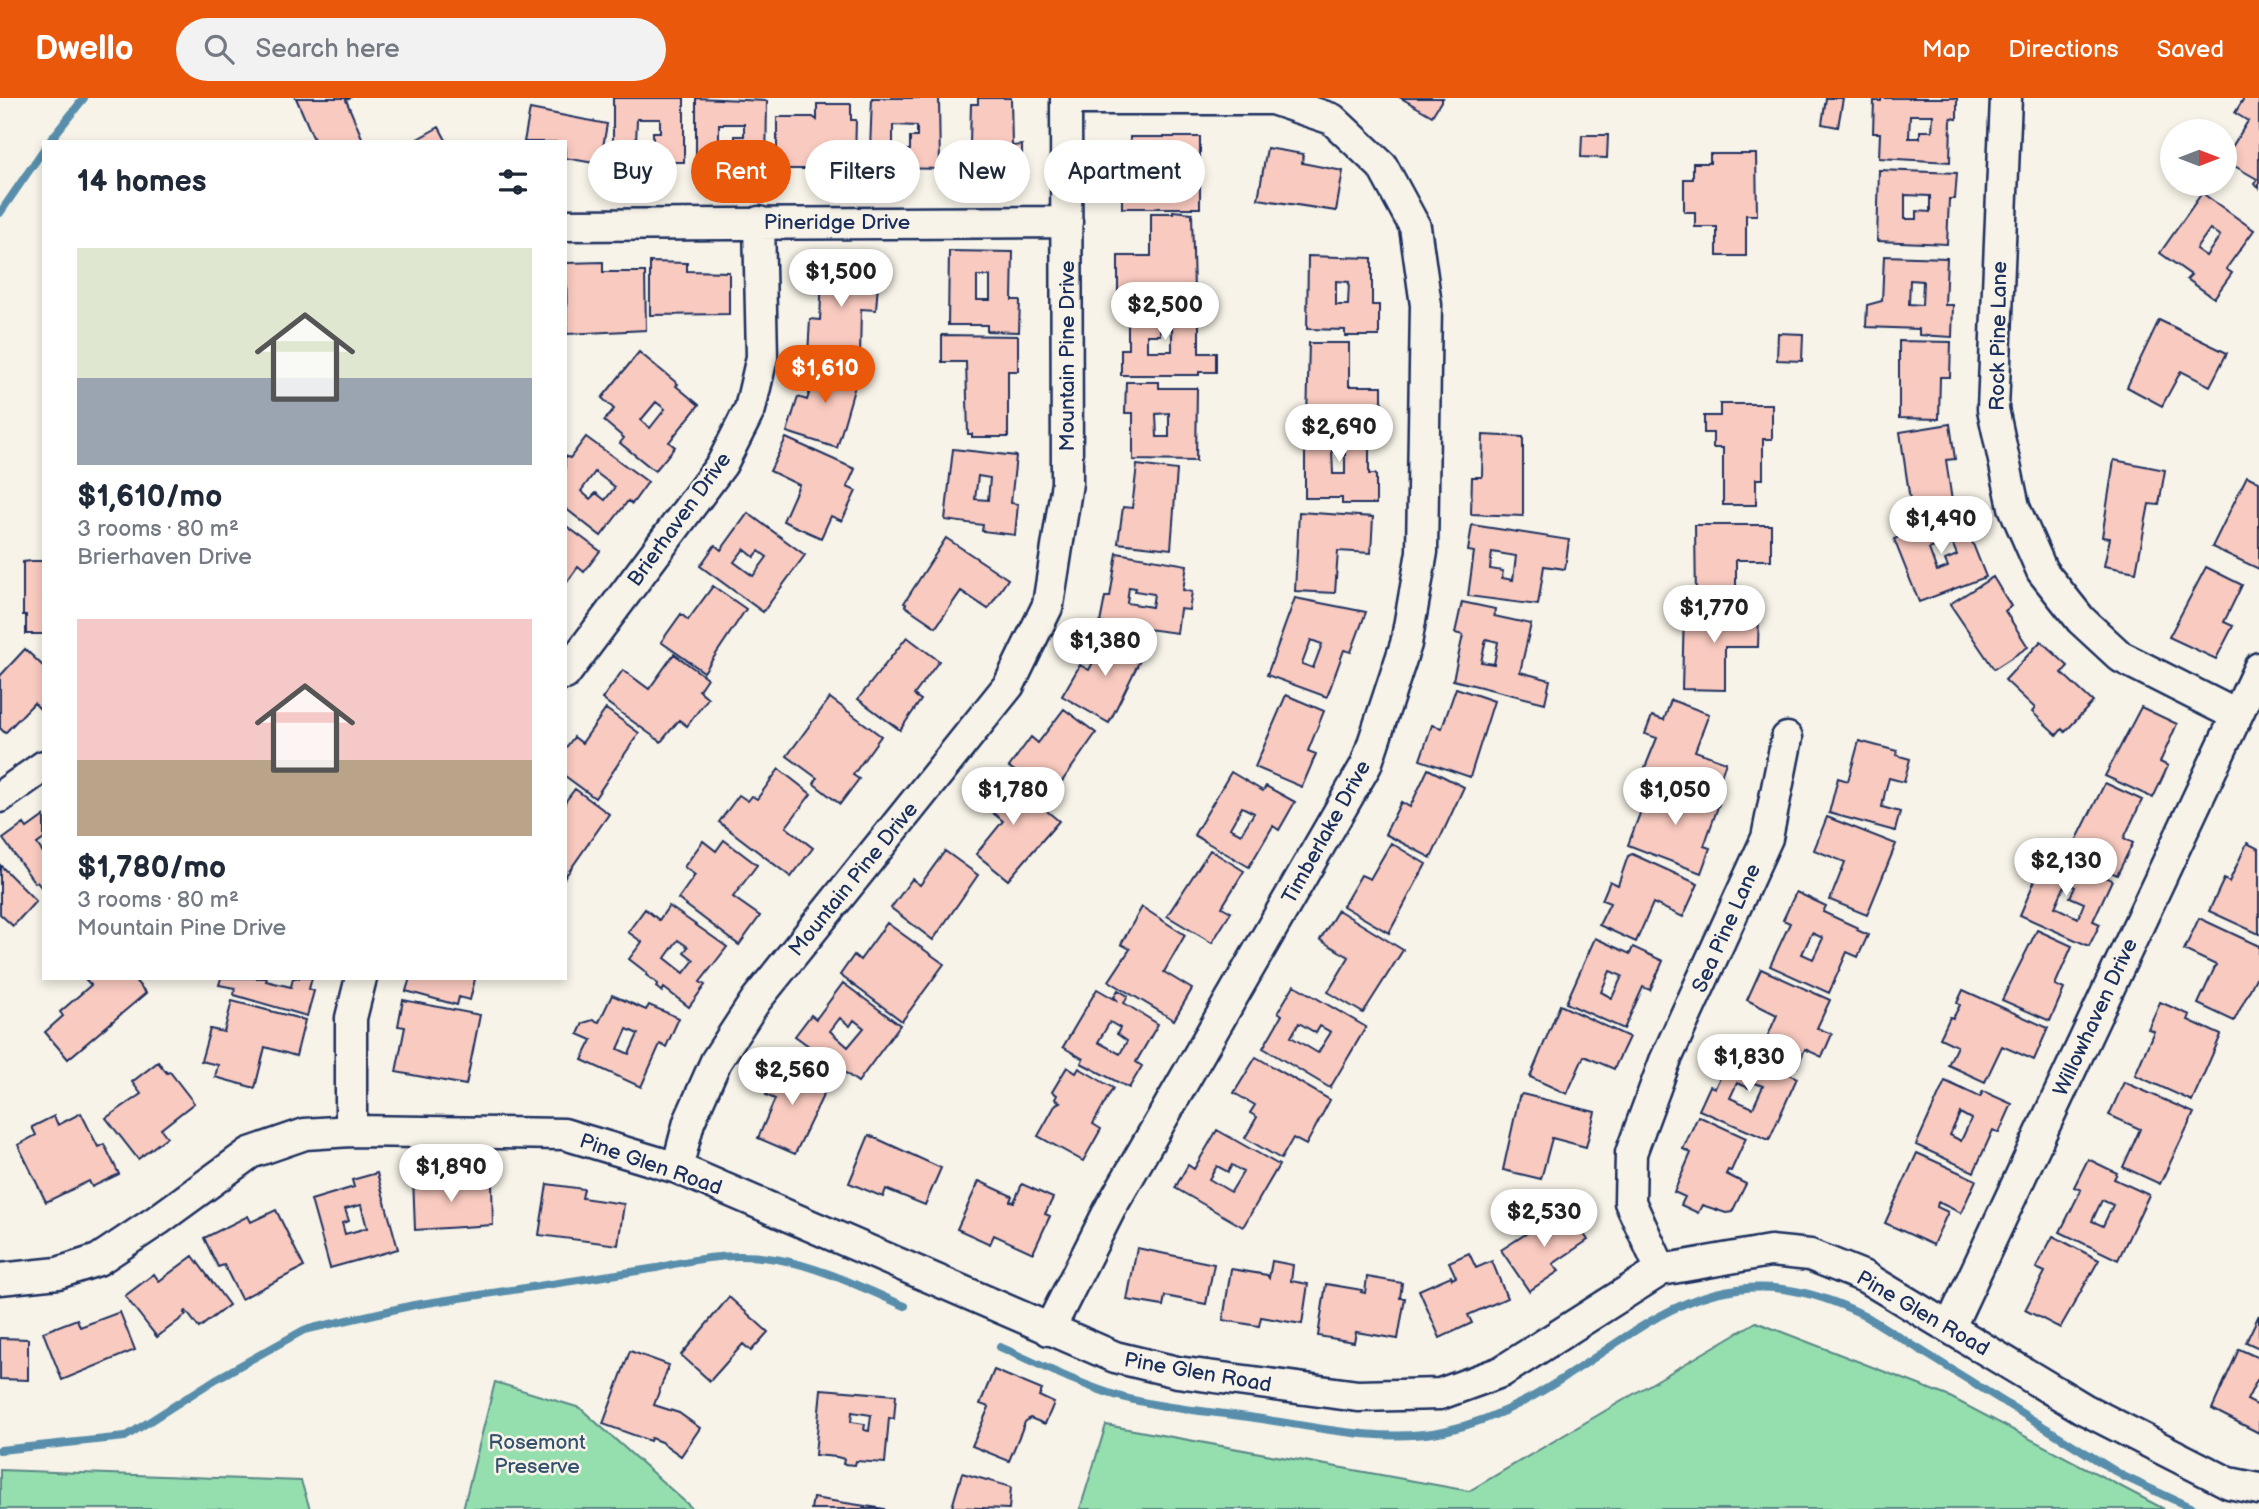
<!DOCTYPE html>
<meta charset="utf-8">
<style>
:root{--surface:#fff;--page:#f2f2f3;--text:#1f2937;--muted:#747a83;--accent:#ea580c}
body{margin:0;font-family:"Balsamiq Sans",sans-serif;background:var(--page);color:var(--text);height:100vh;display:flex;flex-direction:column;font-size:26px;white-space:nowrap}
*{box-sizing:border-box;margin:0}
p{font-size:23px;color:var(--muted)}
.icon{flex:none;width:38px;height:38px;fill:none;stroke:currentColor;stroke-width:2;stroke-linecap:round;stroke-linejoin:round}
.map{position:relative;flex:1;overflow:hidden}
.sheet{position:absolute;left:42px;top:42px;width:525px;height:840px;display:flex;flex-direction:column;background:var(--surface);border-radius:0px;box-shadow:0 4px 10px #0003}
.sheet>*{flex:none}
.top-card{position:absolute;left:588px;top:42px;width:665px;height:63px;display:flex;gap:14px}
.needle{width:46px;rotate:90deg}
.buttons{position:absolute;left:2160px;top:21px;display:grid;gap:14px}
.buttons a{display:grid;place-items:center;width:77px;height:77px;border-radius:50%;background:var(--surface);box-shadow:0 4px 10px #0003;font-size:35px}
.price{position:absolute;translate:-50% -60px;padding:0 16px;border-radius:24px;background:#fff;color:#222;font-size:23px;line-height:46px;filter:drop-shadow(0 2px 4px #0008)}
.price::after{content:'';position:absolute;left:50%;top:42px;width:21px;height:16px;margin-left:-10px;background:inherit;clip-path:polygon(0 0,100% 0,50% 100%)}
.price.active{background:var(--accent);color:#fff}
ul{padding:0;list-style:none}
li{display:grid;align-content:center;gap:14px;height:371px;padding:0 35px}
li span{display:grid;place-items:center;height:217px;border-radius:0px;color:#555}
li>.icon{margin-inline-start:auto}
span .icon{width:126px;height:126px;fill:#fffc;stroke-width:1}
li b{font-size:30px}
h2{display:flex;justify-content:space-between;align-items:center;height:84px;padding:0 35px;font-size:30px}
.pill{padding:0 24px;border-radius:32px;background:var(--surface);box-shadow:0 4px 10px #0003;font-size:24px;line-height:63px}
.pill.active{background:var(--accent);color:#fff}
header{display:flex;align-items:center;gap:42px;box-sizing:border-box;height:98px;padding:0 35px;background:var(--accent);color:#fff}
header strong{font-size:33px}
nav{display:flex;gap:38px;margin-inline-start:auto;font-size:24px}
.search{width:490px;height:63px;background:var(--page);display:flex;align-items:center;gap:18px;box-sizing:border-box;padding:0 24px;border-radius:38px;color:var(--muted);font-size:26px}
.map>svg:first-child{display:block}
.green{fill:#95dfaf;stroke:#588786;stroke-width:2}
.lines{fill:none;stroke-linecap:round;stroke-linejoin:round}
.stream{stroke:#588eab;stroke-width:8}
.building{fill:#f9cabf;stroke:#1b2f5e;stroke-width:2;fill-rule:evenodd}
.street-casing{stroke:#1b2f5e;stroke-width:35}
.street{stroke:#f7f3e8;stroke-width:30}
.labels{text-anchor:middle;stroke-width:5;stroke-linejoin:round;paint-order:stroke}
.street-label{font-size:21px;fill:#1b2f5e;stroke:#f7f3e8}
.park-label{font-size:21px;fill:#33526e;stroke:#f7f3e8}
</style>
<header>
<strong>Dwello</strong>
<div class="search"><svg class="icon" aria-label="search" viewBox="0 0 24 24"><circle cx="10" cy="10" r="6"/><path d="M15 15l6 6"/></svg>Search here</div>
<nav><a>Map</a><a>Directions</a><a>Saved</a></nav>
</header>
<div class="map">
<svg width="2259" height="1411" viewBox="0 0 2259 1411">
<rect width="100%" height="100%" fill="#f7f3e8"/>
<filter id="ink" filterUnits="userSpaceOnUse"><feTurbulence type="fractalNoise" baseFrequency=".0143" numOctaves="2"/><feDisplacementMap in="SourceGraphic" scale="14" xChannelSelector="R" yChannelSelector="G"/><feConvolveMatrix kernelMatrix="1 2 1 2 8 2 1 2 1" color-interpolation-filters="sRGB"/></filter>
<g filter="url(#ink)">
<path class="green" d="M1756,1224l194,75 214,112h-1084l26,-84 363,66z
M495,1284l85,26 113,101h-230z
M0,1372l301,11 9,28h-310z"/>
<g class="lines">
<path class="stream" d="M49,44l35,-44
M0,115l44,-64
M1000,1249c39,17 78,37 118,49 42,12 88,15 131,21 62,9 132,27 195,14 167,-36 230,-210 420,-116l259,161 71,33
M0,1352l125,-13 91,-58 88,-49 110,-25 243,-37c108,-28 151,-4 248,38"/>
</g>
<path class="building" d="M296,0h55l-5,2 17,40 -48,2z
M613,0h71v64h-46v7h-25zM637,21h23v13h-7v11h-17z
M696,0l71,3 -1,67 -45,-1v7h-25zM719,26h25v12h-9v13h-16z
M872,0h67l1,71 -44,-1v7h-27zM893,27l24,1v11h-7v13h-17z
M978,0h33l1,48 10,-1v37h-53l2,-78h7z
M1401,0h42l-11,18z
M1826,0h17l-5,29 -16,-3z
M1881,0h76v21l-6,-1 -1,44 -71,-4 1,-25h-7l1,-32h7zM1910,17h23l-1,16h-12v7h-11z
M2244,0h15v90l-5,-4 3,-5 -33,-19 24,-39 -13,-8z
M817,6h34v16h5l-1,40 -42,-1v10h-36v-52h36l4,3z
M530,11l77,15 -7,40 -35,-6v-16h-41z
M439,29l8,15h-35z
M1582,37h26l-1,23 -26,-1z
M1130,39h70v71h-78v-23h8z
M1267,50l36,6 -1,9 41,8 -7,40 -78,-12z
M1710,56h46l1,61h-11v41h-29v-29h-22v-15h-11v-33h9v-16h17z
M1879,72l78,3 -2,26h-6l-2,45 -70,-3zM1905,97l25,1v16l-13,-1v8h-12z
M2202,95l52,37 -28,39 6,4 -18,25 -27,-19 4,-4 -31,-22zM2210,131l10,7 -14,20 -10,-7z
M1173,113l19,2 2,78 -76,1v-36h33v-43h22z
M949,153l64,1 -1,48h8l-1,32 -32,-1v-6h-39zM977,178h13v24h-13z
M823,156l35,2 -1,26 21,1 -2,27 -15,-1 -1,48 -52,-2 2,-36 10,1z
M1308,158l64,2v47h7v31h-34v-6l-38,-1zM1336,183l13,1 -1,23h-12z
M1884,158l63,2 -2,47h8l-1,32 -33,-2v-6l-53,-2 1,-22 15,-4zM1910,182l13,1 -1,24 -13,-1z
M603,164v10h42l1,58 -79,4 -1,-71z
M650,164l37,1v8l42,1v42l-79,1z
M1128,206h71v49h17v19h-17v3h-78v-26h7zM1160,229h12v24h-25v-16h13z
M2159,222l68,33 -17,33 -29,-15 -19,35 -35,-19z
M1778,235l25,1 -1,27 -25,-1z
M942,237l76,1v35h-10v66h-36v-3h-4l-2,-72h-24z
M1899,243l52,1 -1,35h-10l-1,42 -40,-1z
M1309,245h40v43h33v35h-75z
M639,254l39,32 -2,2 23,19 -30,37 6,5 -20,24 -35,-28 4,-5 -20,-17 10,-12 -12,-11zM656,304l9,7 -15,19 -9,-8z
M820,261l39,13 -22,76 -50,-16 11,-35 9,3z
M1126,284h33v6h38l-1,73 -63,-1v-47h-8zM1169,315v24h-12l-1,-23z
M1720,306h52v35h-9v40h-7v26h-33v-57h-10v-15h-9v-17h16z
M1950,326l5,35 -9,1 6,41 -41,6 -11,-75z
M1305,328h64v48h7v30h-34v-6h-37zM1332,351h13v25h-12z
M1483,337l40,2v79l-52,-2 1,-37h10z
M586,339l62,45 -16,22 -4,-3 -27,35 -36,-28v-52l5,2zM595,374l20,15 -10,13 -9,-7 -6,6 -9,-8z
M786,340l69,31 -8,18 9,4 -14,30 -11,-5 -10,22 -38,-17 16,-36 -29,-14z
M953,351l63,7 -5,47 7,1 -3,31 -33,-4 1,-6 -38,-5zM978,378l12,2 -2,22 -13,-1z
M2114,362l51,10 -6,35 -10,-1 -13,68 -32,-6 6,-28 -8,-1z
M1137,367l40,5 -6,79 -53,-6 5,-36 9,1z
M2247,378l12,6v87l-47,-22z
M1964,411l9,23 -4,2 17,43 -67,25 -25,-63zM1951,442l6,15 -12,5 3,7 -11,4 -8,-22z
M1299,414l74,5 -2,36 -33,-2 -3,42 -40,-2z
M748,415l57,42 -42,57 -63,-46 15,-21 6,5zM744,451l10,8 5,-6 8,6 -14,19 -19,-14z
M565,427l35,26 -16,21 -6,-5 -13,18z
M1472,427l97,15 -4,29 -21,-3 -6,39 -70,-9 6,-44 -6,-1zM1492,454l24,4 -3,24 -11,-2 1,-7 -13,-2z
M1695,427h76v35h-35v42h-40z
M946,440l62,41 -20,30 -27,-18 -25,36 -31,-21 1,-2 -2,-1z
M1117,455l70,12 -4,25 9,2 -3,18 -9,-1 -3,24 -77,-10 5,-26h5zM1129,489l7,1 -1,3 19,3 -2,13 -25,-4z
M32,463h12v73h-18v-19h-3v-53z
M2206,469l36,18 -18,37 9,4 -17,33 -47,-22z
M1993,479l18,29 -6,5 23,36 -34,22 -44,-65z
M713,488l33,23 -42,63 -43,-30 20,-28 7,6z
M1295,500l71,14 -15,40 -7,-2 -17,47 -60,-22zM1311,542l11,4 -9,24 -11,-4z
M1462,504l33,7 -1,7 37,8 -11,48 30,8 -5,23 -92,-23 10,-45 -8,-2zM1486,541l12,3 -4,22 -13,-2z
M1684,513l75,1 -1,35h-33v43l-43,-1z
M1109,534l35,20 -35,71 -47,-27 18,-31 9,5z
M907,539l32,24 -25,34 7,5 -21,30 -42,-31z
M2041,543l27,25 -6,7 31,29 -28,30 -3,-3 -5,6 -25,-23 3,-4 -30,-28z
M25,551l19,18v42l-2,2 -8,-8 -29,30 -5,-5v-52z
M674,556l33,24 -8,12 9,8 -21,28 -8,-6 -18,22 -59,-43 21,-29 26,19z
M1456,590l38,13 -24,76 -50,-17 12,-35 10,3z
M1286,597l38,16 -16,40 8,3 -14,33 -47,-20z
M830,600l51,38 -28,39 6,4 -19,25 -26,-20 3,-6 -30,-22z
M1671,602l38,14 -14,37 31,11 -12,34 -70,-26 13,-32 -12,-4 7,-18 12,4z
M2141,609l36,17 -17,38 8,4 -15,32 -48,-22z
M606,611l33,24 -44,65 -30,-22v-27l9,-12 8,6z
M1064,611l32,24 -45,64 -42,-30 22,-30 7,6z
M1859,643l38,10 -1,4 14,4 -6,23 -15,-4 -4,14 -3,15 18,5 -5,19 -66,-18 9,-35 10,3z
M779,671l32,25 -25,33 27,21 -22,29 -72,-55 20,-27 9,6 4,-5 5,3z
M1428,671l36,18 -33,71 -46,-24 16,-32 9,5z
M1231,674l32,19 3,-5 29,16 -16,28 -6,-4 -24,41 -55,-32zM1242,709l12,6 -13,21 -11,-6z
M1001,675l58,48 -51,59 -32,-26 27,-33 -25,-20z
M1652,684l67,22 -15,42 6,2 -9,25 -73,-28z
M2105,685l37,17 -18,38 9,5 -16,32 -47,-22z
M575,691l34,25 -44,63v-75z
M44,718v23l-7,5 7,10v37l-7,-9 -2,1 -32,-44 21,-15 3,4z
M1827,719l69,27 -29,71 -37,-15 15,-38 -31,-12z
M724,742l33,25 -24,32 27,19 -21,29 -61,-46 17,-24 -11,-8 19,-26 13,10z
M1391,745l35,21 -37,69 -46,-27 18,-31 9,4z
M2247,745l12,6v85l-50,-23 15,-32 5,3z
M1210,752l34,21 -22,36 9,5 -19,31 -45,-27z
M945,753l33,24 -45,65 -42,-32 21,-29 8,6z
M2048,753l64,29 -19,41 7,3 -11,22 -69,-31 15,-35 -3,-1zM2066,785l9,4 -5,10 14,6 -6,15 -23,-11z
M1632,756l66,30 -15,33 -30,-14 -17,39 -37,-17 11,-22 -8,-3 8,-19 8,4 10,-29z
M0,767l36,36 -23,25 -13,-12z
M1796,794l30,14 -3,6 35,16 -1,2 11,5 -10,22 -11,-5 -18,41 -59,-27 20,-43 -7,-3zM1812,835l11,5 -10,21 -11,-5z
M669,808l58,41 -27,35 5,3 -16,22 -25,-19 -2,4 -6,-5 2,-3 -12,-9 1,-2 -18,-14 13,-17 -14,-10 17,-23 14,11zM678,842l10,7 -4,5 10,8 -10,13 -19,-15z
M1142,809l43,28 -21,37 28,17 -18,31 -65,-39 21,-32 -9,-5z
M1338,812l65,40 -40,63 -35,-21 21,-35 -29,-17z
M2199,820l60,28v26l-25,49 -36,-17 18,-39 -32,-15z
M887,825l57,41 -42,57 -62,-46 14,-20 6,5z
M2037,832l35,16 -17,39 9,4 -14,32 -48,-21z
M1595,840l35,16 3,-7 30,14 -13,29 -7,-3 -19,42 -58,-26zM1610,873l12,5 -10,22 -11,-6z
M1761,871l69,31 -13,28 15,6 -10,23 -17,-8 -8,18 -36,-16 16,-36 -30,-15z
M133,880l13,15 -78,66 -23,-27 18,-16 -3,-4 31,-27 -6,-6z
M221,880h46l-1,3 25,6 2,-9h19l-3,11 5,2 -7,25 -73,-21 1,-7 -16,-3z
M410,880h64l1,1 -5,21 -11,-3 -2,8 -51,-14z
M843,885l57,42 -42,57 -63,-46 16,-21 5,4zM840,920l10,8 4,-6 10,8 -16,19 -18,-16z
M1294,887l72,42 -36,61 -67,-40 19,-33 -4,-3zM1299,925l17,10 4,-7 11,6 -13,21 -27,-16z
M1097,891l21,12 -4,-4 4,-7 10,6 -4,7 34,21 -22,38 6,4 -13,22 -48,-25 2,-4 -20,-12zM1110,924l10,6 -3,6 10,7 -7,13 -22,-12z
M1963,892l85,38 -14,32 -32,-14 -17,36 -37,-17 9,-19 -17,-8 10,-21 3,1 7,-13 -3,-2z
M612,897l34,15 3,-5 30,13 -13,29 -6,-3 -19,43 -59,-27 10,-20 -14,-6 5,-11 10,-3 6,2zM627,931l11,5 -9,20 -11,-5z
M403,902l77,15 -14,70 -70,-13 9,-45 -7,-1z
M232,903l73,19 -9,36 -31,-9 -10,41 -40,-11 3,-12 -17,-4 9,-32 14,3z
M2160,904l30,13 -2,5 33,15 -29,66 -57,-26 19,-44 -6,-2z
M1560,907l69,32 -15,32 -30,-13 -17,38 -37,-17z
M1734,949l63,31 -28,62 -70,-30 11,-24 5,2zM1752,984l11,4 -10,22 -23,-10 7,-15 12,5z
M1256,959l74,43 -24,45 -13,-7 -12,21 -36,-21 12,-21 -7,-4 5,-8 -21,-12z
M158,964l9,11 3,-1 24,31 -33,26 6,8 -29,22 -32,-41 35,-24 -9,-12z
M781,964l48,21 -34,71 -37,-16 17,-39 -9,-4z
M1067,969l9,6 3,-5 34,20 -20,36 8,5 -18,32 -45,-25 18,-32 4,-2 -5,-3 2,-4 -5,-3z
M1945,983l35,16 3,-6 29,13 -13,29 -6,-3 -19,42 -58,-27zM1960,1015l11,6 -10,22 -11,-6z
M2124,984l70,31 -34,71 -37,-17 17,-38 -31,-14z
M1522,996l73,18 -9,35 -34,-9 -11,41 -38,-9 16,-73z
M81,1015l17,34 6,-3 15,30 -27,13 -3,-6 -43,21 -28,-57 18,-10 -4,-8 22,-11 4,9z
M1698,1018l48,22 -15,33 -3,-1 -2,4 20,10 -14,28 -6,1 -24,-8 -4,8 -17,-8 4,-8 -11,-5 17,-39 -8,-4z
M1217,1032l62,35 -36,62 -68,-39 13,-23 6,4zM1232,1067l11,7 -12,20 -22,-13 8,-13 11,6z
M869,1037l72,33 -16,37 -39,-16 -3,8 -34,-14z
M1917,1055l59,27 -15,33 -23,-11 -1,5 11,5 -15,33 -48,-22z
M2088,1061l29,14 -3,6 35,16 -31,65 -58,-28 21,-42 -7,-3zM2102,1102l11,5 -10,21 -11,-5z
M377,1075l21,76 -68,19 -19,-68 43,-13 -2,-7zM361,1107l6,23 -22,6 -3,-11 7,-2 -4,-12z
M449,1078v9l43,-1 1,41 -78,5 -2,-53z
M979,1083l33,15 -2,5 4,1 8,-18 31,14 -8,16 5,2 -17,37 -39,-18 -4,9 -33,-15z
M547,1086l37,5 -2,9 42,6 -6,41 -79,-10z
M1566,1110l22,32 -35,24 6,7 -30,20 -28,-41z
M276,1112l28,57 -63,32 -17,-34 -6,2 -14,-29 44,-22 3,6z
M2053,1138l46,24 -39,68 -35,-18 20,-38 -9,-4z
M1137,1150l77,16 -8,40 -41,-8 -2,10 -36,-6z
M1469,1155l7,15 16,-7 15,37 -39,17 4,8 -32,15 -21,-48 32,-14 1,3 4,-2 -7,-15z
M193,1158l36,49 -30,23 -13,-17 -2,2 2,2 -29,22 -32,-41 29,-22 5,7z
M1272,1163l21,4 -2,16 17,3 -6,40 -41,-7 -2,9 -36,-6 8,-51 36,6 2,3z
M1367,1179l35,6 -2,15h5l-7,41 -42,-7 -2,10 -36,-6 8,-52 36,6 -1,2 4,1z
M729,1199l39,35 -17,19 -8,-7 -33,37 -29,-26z
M120,1214l15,38 -73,30 -19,-48 34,-13 3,8z
M2259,1217v33l-13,-6z
M0,1240l28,1v41l-28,-1z
M2239,1251l20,9v23l-2,-1 -10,20 12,6v27l-47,-24z
M630,1253l39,14 -15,40 25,8 21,15 -19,28 -20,-14 -10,-4 -1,3 -47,-17z
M994,1272l48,20 -3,6 15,7 -9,21 -15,-6 -5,4 -16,39 -37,-15 17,-39 -9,-3z
M821,1291l75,6 -2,24 -5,-1 -4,45 -29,-2 -1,4 -12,-1 1,-5 -7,-2 -22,-2zM852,1314l19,3 -2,16 -5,-1 1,-6 -14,-2z
M962,1375l49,14 -2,22 -57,-2z
M813,1400l72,11h-74z"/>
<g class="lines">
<g class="street-casing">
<path id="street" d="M2006,0l-13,311 21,98 28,64 39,49 40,37 115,58
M565,127l502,-3
M565,576l157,-210 28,-55 12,-52 -3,-135
M0,699l44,-31
M351,1033v-113l10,-40
M677,1070l12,-46 27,-61 40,-61 253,-315 39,-80 19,-122 -1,-385
M1661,1172l-31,-68 1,-49 34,-92 102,-223 20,-100
M0,1181l58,-6 40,-13 60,-40 92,-67 55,-19 46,-3 213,3 113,34 438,189 62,15 181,24 82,-2 61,-22 160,-102 109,-19 40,4 55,22 219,132 145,74 30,6
M1950,1229l309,-659
M1049,1232l62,-123 255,-442 40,-121 16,-92 4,-247 -11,-78 -33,-61 -50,-47 -60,-20h-206"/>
</g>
<use href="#street" class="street"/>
</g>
</g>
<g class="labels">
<g class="street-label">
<text x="837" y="131">Pineridge Drive</text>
<text transform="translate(1998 238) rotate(-89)" y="7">Rock Pine Lane</text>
<text transform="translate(1067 258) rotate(-90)" y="7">Mountain Pine Drive</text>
<text transform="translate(679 421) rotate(-54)" y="7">Brierhaven Drive</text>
<text transform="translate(1326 734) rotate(-61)" y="7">Timberlake Drive</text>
<text transform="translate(853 781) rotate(-51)" y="7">Mountain Pine Drive</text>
<text transform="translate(1726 830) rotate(-66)" y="7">Sea Pine Lane</text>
<text transform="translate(2095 919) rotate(-65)" y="7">Willowhaven Drive</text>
<text transform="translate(651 1066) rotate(19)" y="7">Pine Glen Road</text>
<text transform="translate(1923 1215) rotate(30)" y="7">Pine Glen Road</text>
<text transform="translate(1198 1274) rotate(10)" y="7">Pine Glen Road</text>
</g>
<g class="park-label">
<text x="537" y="1351">Rosemont<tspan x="537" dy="24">Preserve</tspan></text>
</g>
</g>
</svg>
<div class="buttons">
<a><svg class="needle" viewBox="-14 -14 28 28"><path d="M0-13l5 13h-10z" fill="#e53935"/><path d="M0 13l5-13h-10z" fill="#747a83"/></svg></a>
</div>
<b class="price" style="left:841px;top:211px">$1,500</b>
<b class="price" style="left:1165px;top:244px">$2,500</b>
<b class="price active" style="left:825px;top:307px">$1,610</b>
<b class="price" style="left:1339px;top:366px">$2,690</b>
<b class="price" style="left:1941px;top:458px">$1,490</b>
<b class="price" style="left:1714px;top:547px">$1,770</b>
<b class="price" style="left:1105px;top:580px">$1,380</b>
<b class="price" style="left:1013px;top:729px">$1,780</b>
<b class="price" style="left:1675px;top:729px">$1,050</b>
<b class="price" style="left:2066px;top:800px">$2,130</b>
<b class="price" style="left:1749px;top:996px">$1,830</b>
<b class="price" style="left:792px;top:1009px">$2,560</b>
<b class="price" style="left:451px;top:1106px">$1,890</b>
<b class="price" style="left:1544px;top:1151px">$2,530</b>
<div class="top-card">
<a class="pill">Buy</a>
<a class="pill active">Rent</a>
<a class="pill">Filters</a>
<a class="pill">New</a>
<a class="pill">Apartment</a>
</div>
<section class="sheet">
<h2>14 homes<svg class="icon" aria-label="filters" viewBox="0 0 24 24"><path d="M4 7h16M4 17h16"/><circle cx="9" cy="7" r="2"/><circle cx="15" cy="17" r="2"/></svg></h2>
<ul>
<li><span style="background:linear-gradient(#dfe7d0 60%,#9aa5b1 0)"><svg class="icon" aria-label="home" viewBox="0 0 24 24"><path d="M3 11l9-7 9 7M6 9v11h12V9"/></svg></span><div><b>$1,610/mo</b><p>3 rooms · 80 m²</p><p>Brierhaven Drive</p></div></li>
<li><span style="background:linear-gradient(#f6c9c9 65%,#b9a48a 0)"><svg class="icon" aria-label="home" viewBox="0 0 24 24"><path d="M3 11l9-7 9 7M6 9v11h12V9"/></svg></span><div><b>$1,780/mo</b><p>3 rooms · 80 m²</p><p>Mountain Pine Drive</p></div></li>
</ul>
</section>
</div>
